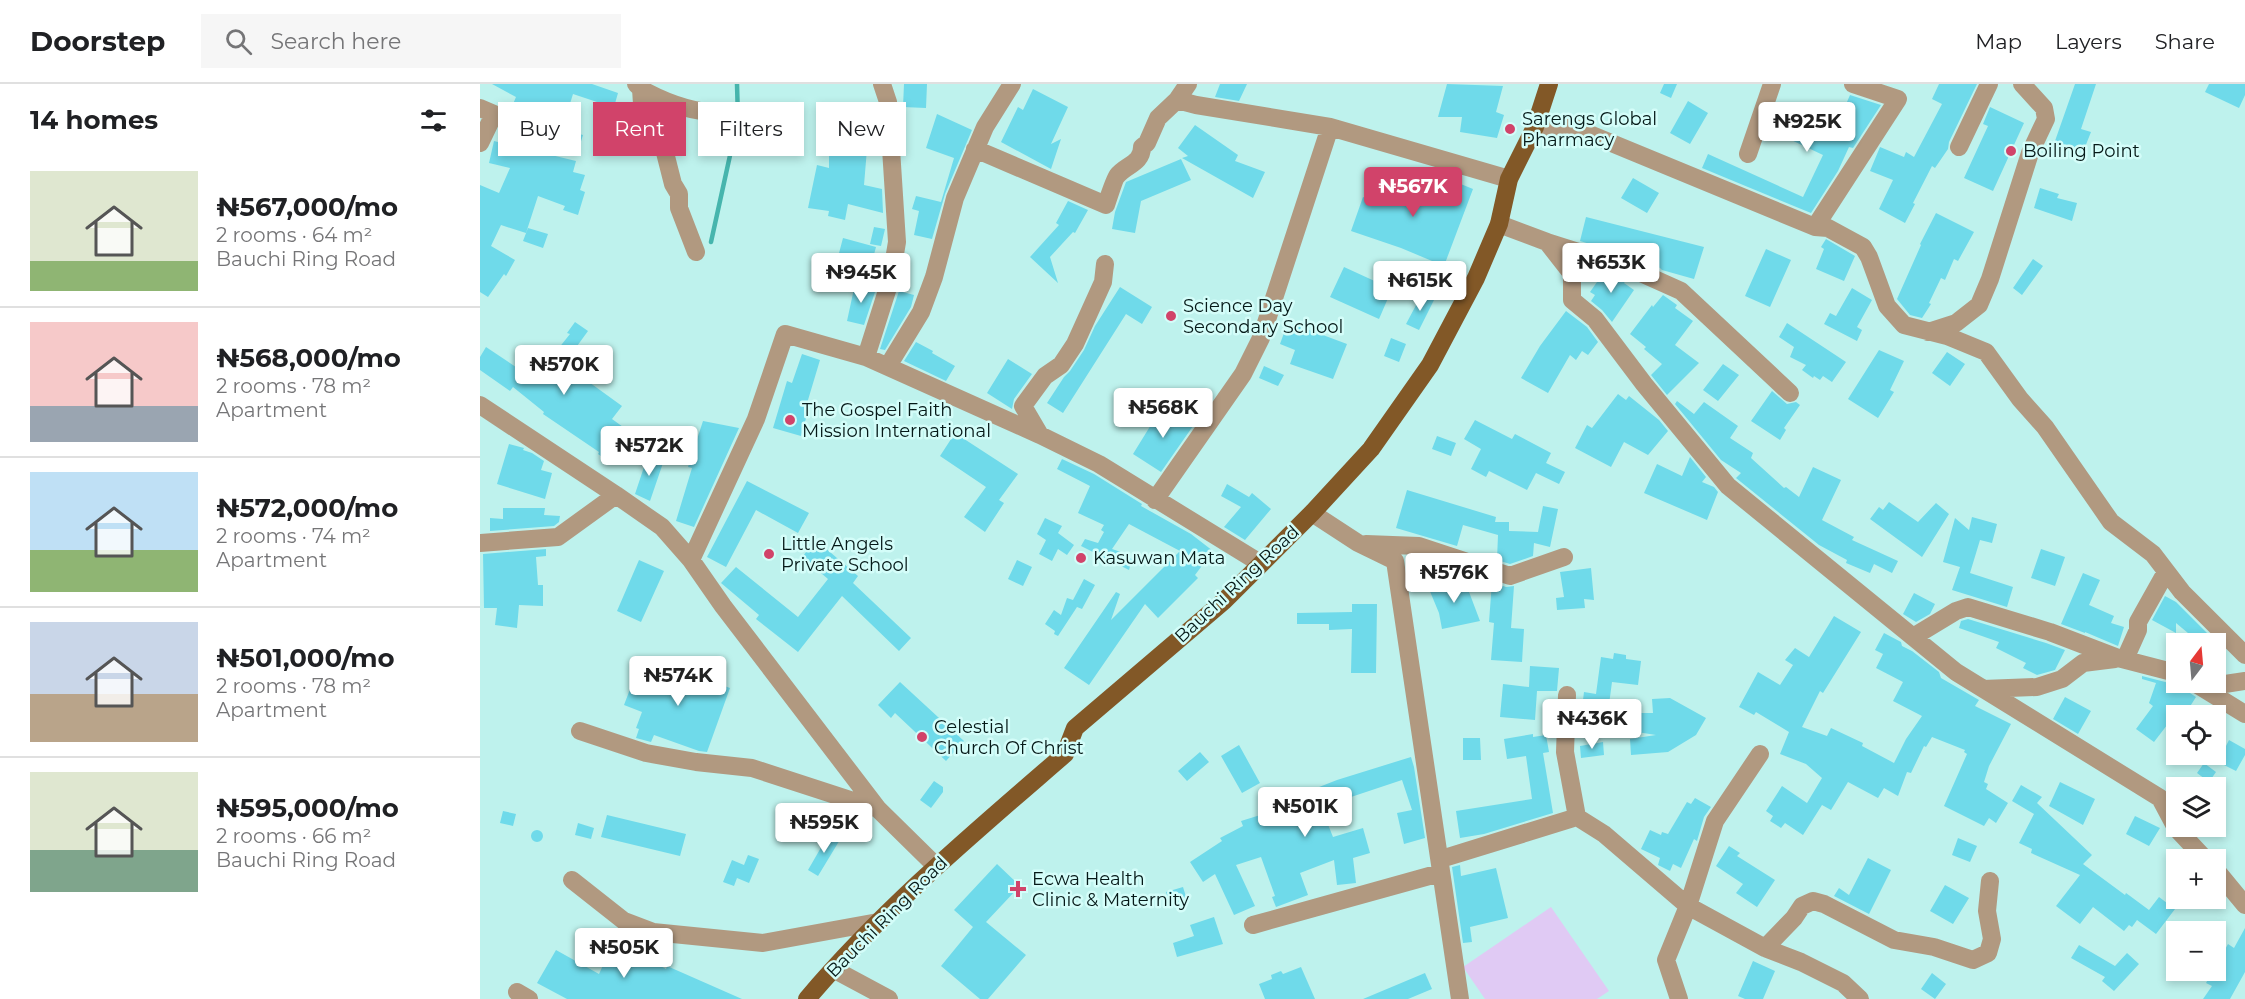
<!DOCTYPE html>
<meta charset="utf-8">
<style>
:root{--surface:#fff;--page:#f6f6f6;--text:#202124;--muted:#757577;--line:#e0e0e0;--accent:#d1436a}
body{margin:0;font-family:Montserrat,sans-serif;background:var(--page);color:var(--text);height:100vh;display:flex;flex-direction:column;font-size:22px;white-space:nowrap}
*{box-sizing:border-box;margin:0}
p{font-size:20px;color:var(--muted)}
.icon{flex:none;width:33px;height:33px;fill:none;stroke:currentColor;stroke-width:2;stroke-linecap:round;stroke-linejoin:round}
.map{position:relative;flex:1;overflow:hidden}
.panel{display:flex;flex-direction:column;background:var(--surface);width:480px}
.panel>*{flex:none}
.guide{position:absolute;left:18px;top:18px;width:570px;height:54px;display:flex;gap:12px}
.needle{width:39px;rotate:16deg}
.controls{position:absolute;left:1686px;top:549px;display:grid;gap:12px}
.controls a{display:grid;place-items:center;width:60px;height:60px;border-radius:0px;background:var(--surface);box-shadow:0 3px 9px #0003;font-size:30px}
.price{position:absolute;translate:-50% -51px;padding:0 14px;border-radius:6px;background:#fff;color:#222;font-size:20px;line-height:39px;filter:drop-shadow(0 2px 3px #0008)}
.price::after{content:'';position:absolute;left:50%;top:36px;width:18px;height:14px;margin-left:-9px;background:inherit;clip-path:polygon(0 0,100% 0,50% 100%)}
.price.selected{background:var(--accent);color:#fff}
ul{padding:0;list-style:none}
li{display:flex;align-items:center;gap:18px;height:150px;padding:0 30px}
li+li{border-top:2px solid var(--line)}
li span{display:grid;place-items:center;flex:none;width:168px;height:120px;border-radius:0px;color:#555}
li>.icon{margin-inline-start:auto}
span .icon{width:72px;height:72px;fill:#fffc;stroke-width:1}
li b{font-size:26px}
h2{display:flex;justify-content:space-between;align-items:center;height:72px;padding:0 30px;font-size:26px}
.chip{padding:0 21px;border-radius:0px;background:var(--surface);box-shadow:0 3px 9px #0003;font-size:21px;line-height:54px}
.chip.selected{background:var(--accent);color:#fff}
header{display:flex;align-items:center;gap:36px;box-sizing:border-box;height:84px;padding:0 30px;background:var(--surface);border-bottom:2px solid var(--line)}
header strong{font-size:28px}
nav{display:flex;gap:33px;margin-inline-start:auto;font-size:21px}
.search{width:420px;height:54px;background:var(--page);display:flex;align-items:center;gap:15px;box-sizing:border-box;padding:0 21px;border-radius:0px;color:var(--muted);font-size:22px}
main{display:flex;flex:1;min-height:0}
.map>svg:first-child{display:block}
.green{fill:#e0caf4}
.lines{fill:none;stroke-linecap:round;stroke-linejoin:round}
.stream{stroke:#46b5ad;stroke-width:4.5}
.building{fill:#6fdaea}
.street{stroke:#b19980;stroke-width:18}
.primary{stroke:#825827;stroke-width:18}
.poi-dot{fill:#d1436a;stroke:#d4fdf9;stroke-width:2}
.labels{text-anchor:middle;stroke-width:5;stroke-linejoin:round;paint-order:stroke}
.poi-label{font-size:18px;fill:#051918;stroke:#d4fdf9;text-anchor:start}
.street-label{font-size:18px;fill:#051918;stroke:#d4fdf9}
</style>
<header>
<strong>Doorstep</strong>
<div class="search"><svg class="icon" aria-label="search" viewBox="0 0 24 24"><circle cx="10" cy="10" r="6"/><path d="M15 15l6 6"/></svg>Search here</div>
<nav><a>Map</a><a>Layers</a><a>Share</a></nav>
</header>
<main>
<section class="panel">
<h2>14 homes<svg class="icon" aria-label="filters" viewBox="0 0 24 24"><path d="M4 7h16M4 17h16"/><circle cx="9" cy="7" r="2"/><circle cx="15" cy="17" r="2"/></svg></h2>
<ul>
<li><span style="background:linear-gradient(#dfe7d0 75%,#8fb573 0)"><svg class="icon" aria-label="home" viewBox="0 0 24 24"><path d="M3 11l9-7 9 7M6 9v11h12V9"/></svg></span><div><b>₦567,000/mo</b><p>2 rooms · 64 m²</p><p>Bauchi Ring Road</p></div></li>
<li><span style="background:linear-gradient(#f6c9c9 70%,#9aa5b1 0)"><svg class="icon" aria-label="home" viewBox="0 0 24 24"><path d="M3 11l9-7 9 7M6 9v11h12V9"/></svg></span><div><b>₦568,000/mo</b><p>2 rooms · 78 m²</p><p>Apartment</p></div></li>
<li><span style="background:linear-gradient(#bfe0f5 65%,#8fb573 0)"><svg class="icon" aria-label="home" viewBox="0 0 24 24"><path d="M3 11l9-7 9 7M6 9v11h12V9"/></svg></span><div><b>₦572,000/mo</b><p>2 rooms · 74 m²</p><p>Apartment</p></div></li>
<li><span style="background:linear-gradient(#c9d6e8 60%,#b9a48a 0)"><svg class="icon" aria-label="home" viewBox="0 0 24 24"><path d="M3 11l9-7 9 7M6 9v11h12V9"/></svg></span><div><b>₦501,000/mo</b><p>2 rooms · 78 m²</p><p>Apartment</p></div></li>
<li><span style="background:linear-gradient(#dfe7d0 65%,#7fa58c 0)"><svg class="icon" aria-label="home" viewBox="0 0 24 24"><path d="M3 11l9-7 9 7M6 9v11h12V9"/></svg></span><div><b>₦595,000/mo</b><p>2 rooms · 66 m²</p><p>Bauchi Ring Road</p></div></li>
</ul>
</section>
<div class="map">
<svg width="1765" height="915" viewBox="0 0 1765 915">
<rect width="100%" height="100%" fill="#bef2ed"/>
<path class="green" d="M1071,823l58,84 -12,8h-112l-22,-32z"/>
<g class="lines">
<path class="stream" d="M231,158l27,-123 -1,-35"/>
</g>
<path class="building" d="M12,0h100l26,9 -6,21 -17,-4 2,-8 -24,-8 -10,32 3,1 -1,3 18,5 -4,13 -72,-30 9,-21z
M424,0h23l-1,24 -23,-1z
M740,0h27l-8,17 -24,-4z
M967,0l56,2 -7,26 8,3 -7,23 -37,-6 2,-15h-24z
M1184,0h13l-6,14 -11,-5z
M1459,0h38l-28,58 -1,7 -13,19 -3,-2 -19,37 2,1 -10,19 -26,-14 14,-29 -23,-9 10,-24 24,10 2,-5 8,5 28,-53 -10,-5z
M1595,0h21l-15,45 10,3 -8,20 -28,-11z
M1729,0h36v11l-6,13 -34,-16z
M553,5l35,18 -17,37 10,-5 -10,30 -50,-27 17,-35 5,3z
M1370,11l31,10 -28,43 -4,-1 -11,24 -27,42 -109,-45 6,-14 95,43 20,-42 -55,-26 8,-18 55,28z
M1208,17l20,12 -18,31 -20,-11z
M343,19h54l3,45 -13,1 -3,36 18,4 1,24 -35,-9 -3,16 -17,-4 1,-5 -21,-3 9,-43 12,3v-41z
M1510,23l34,16 -31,68 -29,-13 24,-52 -5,-2z
M457,30l35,16 -27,64 -13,45 -18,-4 5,-24 -7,-2 4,-13 25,6 13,-44 -28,-10z
M715,41l43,30 -3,6 30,11 -12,26 -71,-40 6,-2 -10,-8z
M14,57l82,20 -3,11 12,3 -5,15 5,2 -7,23 -15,-5 2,-4 -27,-10 -12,37 -25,-8 -10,21 24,14 -9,16 -2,-2 -16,23 -8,-5v-107l19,8 11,-25 -21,-5z
M701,75l10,21 -50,21 -6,32 -23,-4 3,-17 11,-30z
M896,91l67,26 8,-21 22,9 -29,77 -43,-18 -50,-17 12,-34 5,2z
M1153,94l26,15 -12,20 -26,-15z
M1560,104l19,6 -2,4 20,5 -5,18 -38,-13z
M588,117l20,9 -13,23 -2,-1 -23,25 8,26 -28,-26 29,-32 -3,-2z
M1456,129l38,19 -16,29 -4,-2 -9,21 -4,-2 -12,25 2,1 -9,14 -12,-3 -13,-16 24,-54 -1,-1z
M1106,133l118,30 -10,32 -32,-9 -2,-2 -24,-10 -56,-17z
M394,143l11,2 -4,17 -11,-2z
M48,144l20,6 -5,14 -20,-7z
M363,154l33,9 -9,34 -33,-9z
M1346,155l29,17 -11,25 -28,-12 8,-20 -3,-2z
M1286,165l25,11 -21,47 -25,-11z
M1553,175l10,7 -21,29 -9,-7z
M864,183l48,22 -13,30 -49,-22z
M1124,188l23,7 -3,4 10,7 -22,32 -10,-12 -11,-9 4,-6 -5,-3z
M375,200l21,5 -12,36 -17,-4z
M640,203l32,20 -10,17 -16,-10 -63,99 -16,-10 17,-26 6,-6 14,-21 11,-24z
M1372,204l20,12 -15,27 5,3 -5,11 -33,-17 6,-11 6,3z
M419,207l15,4 -3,12 -26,43 -5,-1z
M942,210l12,6 -15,30 -13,-6z
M1183,211l14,10 -2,3 18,13 -18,24 24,18 -32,32 -16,-20 11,-11 -18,-15 2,-2 -16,-13 22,-29 1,2z
M1086,227l21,16 11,15 -10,13 -6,-4 -6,9 -6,-5 -22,38 -27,-15 19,-32z
M95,238l13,9 -24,33 58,42 -10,13 18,13 -22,29 -10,-7 1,-2 -56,-38 1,-2 -31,-25 -3,4 -30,-21v-13l6,-10 48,32 36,-45 -3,-1z
M808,238l59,22 -14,35 -43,-15 5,-14 -15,-6z
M1307,239l59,39 -14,20 -9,-6 -3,4 -6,-4 -1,2 -11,-8 4,-5 -16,-8 4,-10 -15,-10z
M911,254l15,6 -7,18 -15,-6z
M436,258l17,9 -1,2 23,13 -9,15 -42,-20z
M1399,266l25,11 -14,29 4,2 -16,26 -30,-19z
M1467,268l18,12 -15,22 -18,-13z
M322,270l18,6 -15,50 3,1 -7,25 -28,-8 14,-47 5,2z
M528,275l24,15 -18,25 -2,10 -25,-16z
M1243,280l16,11 -21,26 -15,-11z
M784,282l20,9 -6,11 -19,-8z
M1292,307l15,13 9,-2 4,3 -16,23 2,2 -6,10 -29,-19z
M1138,310l8,6 3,-4 30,24 9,11 -20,24 -24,-13 -13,25 -36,-19 12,-23 5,3z
M1197,317l17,13 10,-12 34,24 -8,12 23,15 -2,5 33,30 2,-1 13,10 14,-30 28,13 -19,40 32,17 -2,3 46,21 -6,12 -18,-9 -4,9 -24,-10 1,-3 -28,-15 -83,-67 5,-5 -20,-13 -46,-56z
M682,323l31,19 -32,46 -28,-18z
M995,336l37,19 3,-5 36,19 -5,10 19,9 -6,12 -23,-11 -9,17 -38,-19 -3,6 -15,-8 10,-20 -17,-10z
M223,337l36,7 -45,99 -18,-6 16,-53 -4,-1z
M475,349l63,41 -19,26 5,3 -19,29 -21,-15 22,-30 -46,-31z
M957,352l19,7 -5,13 -19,-7z
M29,360l15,4 -1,2 9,3 12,8 -3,9 11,3 -7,26 -48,-15z
M168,371l16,5 -14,41 -15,-7z
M1210,373l16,20 -4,5 12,5 4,5 -11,28 -63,-27 13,-29 25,12z
M582,375l32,15 48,30 -1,2 50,28 22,17 -18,24 3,3 -40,40 -13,-14 -56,81 -25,-17 52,-76 4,2 -9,26 69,-69 -51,-27 -17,25 18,6 -2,2 4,2 -3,11 -48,-24 4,-7 13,4 6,-11 -3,-2 3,-5 -26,-12 12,-27 -33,-17z
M267,397l62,32 -11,20 -42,-23 -30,57 -19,-10z
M747,400l22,13 3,-4 19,16 -26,31 -21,-13 17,-20 -20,-11z
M927,406l89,27 -1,5h14v9l29,1 5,-26 15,3 -8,38 -16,-4 -1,13 -23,8 -13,-4 1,-25 -35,-10 -6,21 -61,-18z
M1409,418l29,20 18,-19 13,11 -27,43 -52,-38 9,-12 4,3z
M23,424h42l-1,7 16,1 -1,6 -5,4 -64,5v-13l13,1z
M1492,433l25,7 -5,19 -12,-3 -10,33 43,14 -6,20 -55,-17 8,-23 -17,-5 12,-44 14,12z
M565,434l17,8 -4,7 16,12 -7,10 -9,-6 -6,12 -13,-7 7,-14 -9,-6z
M336,456l42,36 -5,7 58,55 -12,13 -57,-55 -44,56 -42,-33 3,-4 -38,-32 15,-16 62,50 30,-38 -26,-22z
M66,465v7l-10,1 2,28h5v21l-24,-1 -2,23 -22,-3 2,-17h-13l-1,-54z
M1561,465l24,8 -10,29 -24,-8z
M935,473l20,6 -4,19 -21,-4z
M159,476l25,11 -23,51 -24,-11z
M537,476l15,7 -9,19 -15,-7z
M1111,484l3,32 -10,-1 1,9 -28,2 -1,-12 8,-1 -4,-25z
M1603,489l17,7 -11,25 25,11 -3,7 13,4 -6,19 -33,-14v1l-24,-9z
M983,492l17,45 -38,8 -3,-16 -10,-24z
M604,495l11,6 -13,24 -5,-2 -19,29 -4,-2 1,-3 -10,-7 9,-14 7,5 6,-17 6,2z
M1012,498l14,5 8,-1 -3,42 13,1 -2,33 -31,-2 3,-37 -5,-1z
M1434,509l21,11 -5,10 -14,8 -13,-8z
M1685,512l11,6 32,32 -8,9 -24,-20v10l-24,-13z
M872,520h25l-1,69h-25l1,-44 -23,1v-6h-32v-11l55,-1z
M1354,532l27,16 -38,61 -3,-2 -18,36 25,9 4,-8 32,15 -1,3 32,17 12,-24 16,-23 -29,-15 10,-19 -27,-14 7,-14 -8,-4 9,-17 17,9 1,4 10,5 27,21 2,6 38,22 -4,6 36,18 -22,42 -5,16 4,2 -2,5 22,14 -12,20 -7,-5 -5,8 -40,-20 23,-52 -3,-2 1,-2 -33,-13 -6,10 -2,-1 -13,27 -4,-1 -9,24 -14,-8 -6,10 -30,-16 -17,28 -9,-5 -19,30 -18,-12 -4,5 -11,-7 3,-5 -7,-5 16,-25 25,17 15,-25 -16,-14 -26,-10 9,-22 -33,-20 -2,3 -15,-8 19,-35 22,13 13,-20 -8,-5 10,-12 14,9z
M1488,535l78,24 19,7 -10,20 -18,5 -14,-7 3,-5 -30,-15 3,-6 -40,-14 2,-7z
M1134,569l12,2v4l15,2 -3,24 -26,-3 -6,45 -26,-3 4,-32 12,2 5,-37 12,2z
M178,578l72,26 -23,64 -8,-1 -45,-16 -3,7 -15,-4 3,-9 -3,-1 6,-16 -18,-7 8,-21 11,4 4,-12 5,2z
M1050,582l29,2 -2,23h-20l-2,29 -35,-3 3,-33 26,3z
M1662,592l31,8 9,-2 5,9 9,6 -12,19h-10l-20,26 -18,-13 17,-23 -4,-3 7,-20 -14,-4z
M420,598l64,59 -18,20 -51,-48 -4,5 -13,-13z
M1585,613l26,14 -13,23 -25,-15z
M1190,614l36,20 -10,17 -28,17 -37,3 -1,-16 26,-4 -19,-3v-19h16l-1,-14z
M1053,650v3l13,-2 3,17 -6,1 10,60 -69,21 -24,4 -4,-27 76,-12 -6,-43 -19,3 -3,-20z
M983,654h17l1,22h-18z
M1749,656l16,9v6l-9,16 -18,-9z
M1123,658l1,13 -23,3 -1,-12z
M759,661l21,38 -18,10 -21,-37z
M720,668l9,10 -22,19 -9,-10z
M931,673l3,10 11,71 -21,6 -7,-31 15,-3 -10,-30 -51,17 -1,-2 -29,12 12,30 30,-9 7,25 -17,5 3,25 -19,2 -3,-25 -34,13 8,22 -32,12 -4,-10 3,-1 -14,-39 -25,8 19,41 -21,9 -19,-41 -12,8 -13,-20 32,-21 -2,-3 23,-12 -2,-5 29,-9 -2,-5 69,-27z
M1724,679l12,9 -7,10 -12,-9z
M454,697l9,6v5l-12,16 -11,-8z
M1580,698l35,17 -12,26 -34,-19z
M1541,701l21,12 -5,6 55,52 -9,9 42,31 1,-2 23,17 10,-13 16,12 -19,25 -19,-14 -5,7 -3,-2 -5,6 -31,-24 -13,17 -24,-18 24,-31 -49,-22 1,-4 -13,-6 15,-29 -22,-13z
M1215,714l16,9 -7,10 -7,24 -3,-2 -13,29 -8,-4 -3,7 -12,-6 2,-7 -19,-9 9,-19 11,5 1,-3 6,2 19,-32 4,2z
M23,727l13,3 -3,12 -13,-3z
M127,731l79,19 -6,22 -79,-19z
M1655,732l25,12 -11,18 -23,-12z
M98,739l16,5 -3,11 -16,-4z
M51 752a6 6 0 1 1 12 0a6 6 0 1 1-12 0Z
M350,748l11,6 -23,38 -10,-6z
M1478,754l19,8 -7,16 -18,-7z
M1249,762l11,7 -3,3 38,24 -18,27 -21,-14 7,-9 -27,-18z
M268,771l11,4 -10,24 -12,-5 -3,8 -11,-4 9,-22 12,5z
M1388,774l23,12 -22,44 -35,-18 5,-8 10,7z
M517,780l23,22 -34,36 40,33 -38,44h-8l-39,-33 32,-39 -19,-17z
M980,781l1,11 35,-8 12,50 -38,9 2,15 -9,1 -11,-76z
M1465,801l24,13 -16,26 -23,-13z
M703,803l4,13 -17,5 -4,-13z
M734,833l9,27 -46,13 -4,-14 21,-7 -4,-11z
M1765,844v44l-15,27h-27l9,-13 -6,-3 7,-13h3v-4l12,-22 6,4z
M136,853l32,15 -2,6 20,11 1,-3 75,33h-175l-30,-16 19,-33 43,24z
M1599,861l36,21 12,-13 12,11 -25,27 -12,-10 3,-4 -34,-19z
M1273,877l22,10 -12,28h-18l-7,-3z
M821,883l14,32h-50l-6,-15 13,-5 -1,-4 10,-4 2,3z
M945,889l7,16 -24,10h-45z
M1452,889l14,11 -11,15 -14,-10z"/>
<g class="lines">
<path class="street" d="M156,0l5,5 1,15 6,14 11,11 14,55 6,10v14l17,44
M708,0l-11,16 19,5 134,22 179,52
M161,5c27,15 54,25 85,24
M0,24l14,6 -14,29
M1055,43l40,1 240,99 13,1 35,19 6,10 18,49 17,19 43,11 39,16 34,47 25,28 66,95 42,32 29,38 63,63
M1479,63l30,-63
M495,65l131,56c2,-6 9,-27 11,-29 8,-11 25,-12 25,-29l5,-4 11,-25 19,-18
M1268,70l24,-70
M1019,140l48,18 25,32v26l23,19 49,65 84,102 228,186 204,126 16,30 30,32
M1335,143l83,-128 -45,-15
M1067,158l85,27 49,22 109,102
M1448,248l28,-9 23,-18 11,-26 40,-126 16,-34 -2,-11 -22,-24
M386,273l25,-79 6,-36 -9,-140 -6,-18
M408,282l33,-54 13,-35 21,-79 30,-71 27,-43
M0,321l136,90 46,32 29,33 32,46 155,203 58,57
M560,351l-17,-29 22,-30 16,-11 14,-21 28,-62 2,-18
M675,416l88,-126 18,-36 69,-211
M832,429l46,30 37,18 65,438
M0,459l78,-6 58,-42
M886,460l53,2 91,30 54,-19
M211,476l65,-141 29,-85 81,23 174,78 59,29 161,99
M1433,553l43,-26 12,-4 82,25 68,26 58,15
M1645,575l13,-29v-8l28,-50
M1713,598l52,32
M1724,598l8,4 33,-5
M1503,605l54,-2 25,-8 21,-16 32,-4
M1087,611l-2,57 12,65
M100,647l66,22 50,9 56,6 126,41
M961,775l136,-42 27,17 84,72 77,42 36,14 42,21 17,16
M1736,786l29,35
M92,796l52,41 29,11 110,11 115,-21
M773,841l187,-52
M1285,864l29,-30 8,-12 11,-5 11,3 70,36 40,7 39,13 15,-7 4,-14 -5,-28 3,-30
M355,886l54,29
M37,908l12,7
M1199,915l-13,-39 22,-54 27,-85 45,-67"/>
<path class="primary" d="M327,915c77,-91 168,-167 258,-245l10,-26 149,-127 88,-88 59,-64 59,-84 46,-87 23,-54 10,-45 26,-52 14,-43"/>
</g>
<g class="poi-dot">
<circle cx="1030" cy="45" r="6"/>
<circle cx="1531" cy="67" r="6"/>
<circle cx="691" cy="232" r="6"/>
<circle cx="310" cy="336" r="6"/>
<circle cx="289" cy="470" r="6"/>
<circle cx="601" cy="474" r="6"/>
<circle cx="442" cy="653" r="6"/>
<path d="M535 796h6v6h6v6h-6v6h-6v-6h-6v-6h6z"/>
</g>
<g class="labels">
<g class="poi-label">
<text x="1042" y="41">Sarengs Global<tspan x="1042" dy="21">Pharmacy</tspan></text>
<text x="1543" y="73">Boiling Point</text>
<text x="703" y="228">Science Day<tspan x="703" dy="21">Secondary School</tspan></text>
<text x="322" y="332">The Gospel Faith<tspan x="322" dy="21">Mission International</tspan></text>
<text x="301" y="466">Little Angels<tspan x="301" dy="21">Private School</tspan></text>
<text x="613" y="480">Kasuwan Mata</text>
<text x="454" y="649">Celestial<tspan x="454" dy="21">Church Of Christ</tspan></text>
<text x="552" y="801">Ecwa Health<tspan x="552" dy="21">Clinic &amp; Maternity</tspan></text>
</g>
<g class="street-label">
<text transform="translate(757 500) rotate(-43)" y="6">Bauchi Ring Road</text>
<text transform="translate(407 833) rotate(-45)" y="6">Bauchi Ring Road</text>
</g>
</g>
</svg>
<div class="controls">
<a><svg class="needle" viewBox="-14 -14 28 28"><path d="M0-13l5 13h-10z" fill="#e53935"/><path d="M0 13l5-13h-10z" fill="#757577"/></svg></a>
<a><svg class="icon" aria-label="locate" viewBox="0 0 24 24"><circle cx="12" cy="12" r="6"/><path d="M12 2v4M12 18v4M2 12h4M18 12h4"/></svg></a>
<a><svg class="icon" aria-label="layers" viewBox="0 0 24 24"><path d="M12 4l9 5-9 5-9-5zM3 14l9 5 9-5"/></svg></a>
<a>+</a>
<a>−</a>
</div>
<b class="price" style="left:1327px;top:69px">₦925K</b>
<b class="price selected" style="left:933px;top:134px">₦567K</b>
<b class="price" style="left:1131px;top:210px">₦653K</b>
<b class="price" style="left:381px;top:220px">₦945K</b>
<b class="price" style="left:940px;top:228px">₦615K</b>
<b class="price" style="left:84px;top:312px">₦570K</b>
<b class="price" style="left:683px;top:355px">₦568K</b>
<b class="price" style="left:169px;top:393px">₦572K</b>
<b class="price" style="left:974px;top:520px">₦576K</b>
<b class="price" style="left:198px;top:623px">₦574K</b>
<b class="price" style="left:1112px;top:666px">₦436K</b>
<b class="price" style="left:825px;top:754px">₦501K</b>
<b class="price" style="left:344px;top:770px">₦595K</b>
<b class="price" style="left:144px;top:895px">₦505K</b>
<div class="guide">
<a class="chip">Buy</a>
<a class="chip selected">Rent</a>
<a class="chip">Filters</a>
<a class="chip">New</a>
</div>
</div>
</main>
